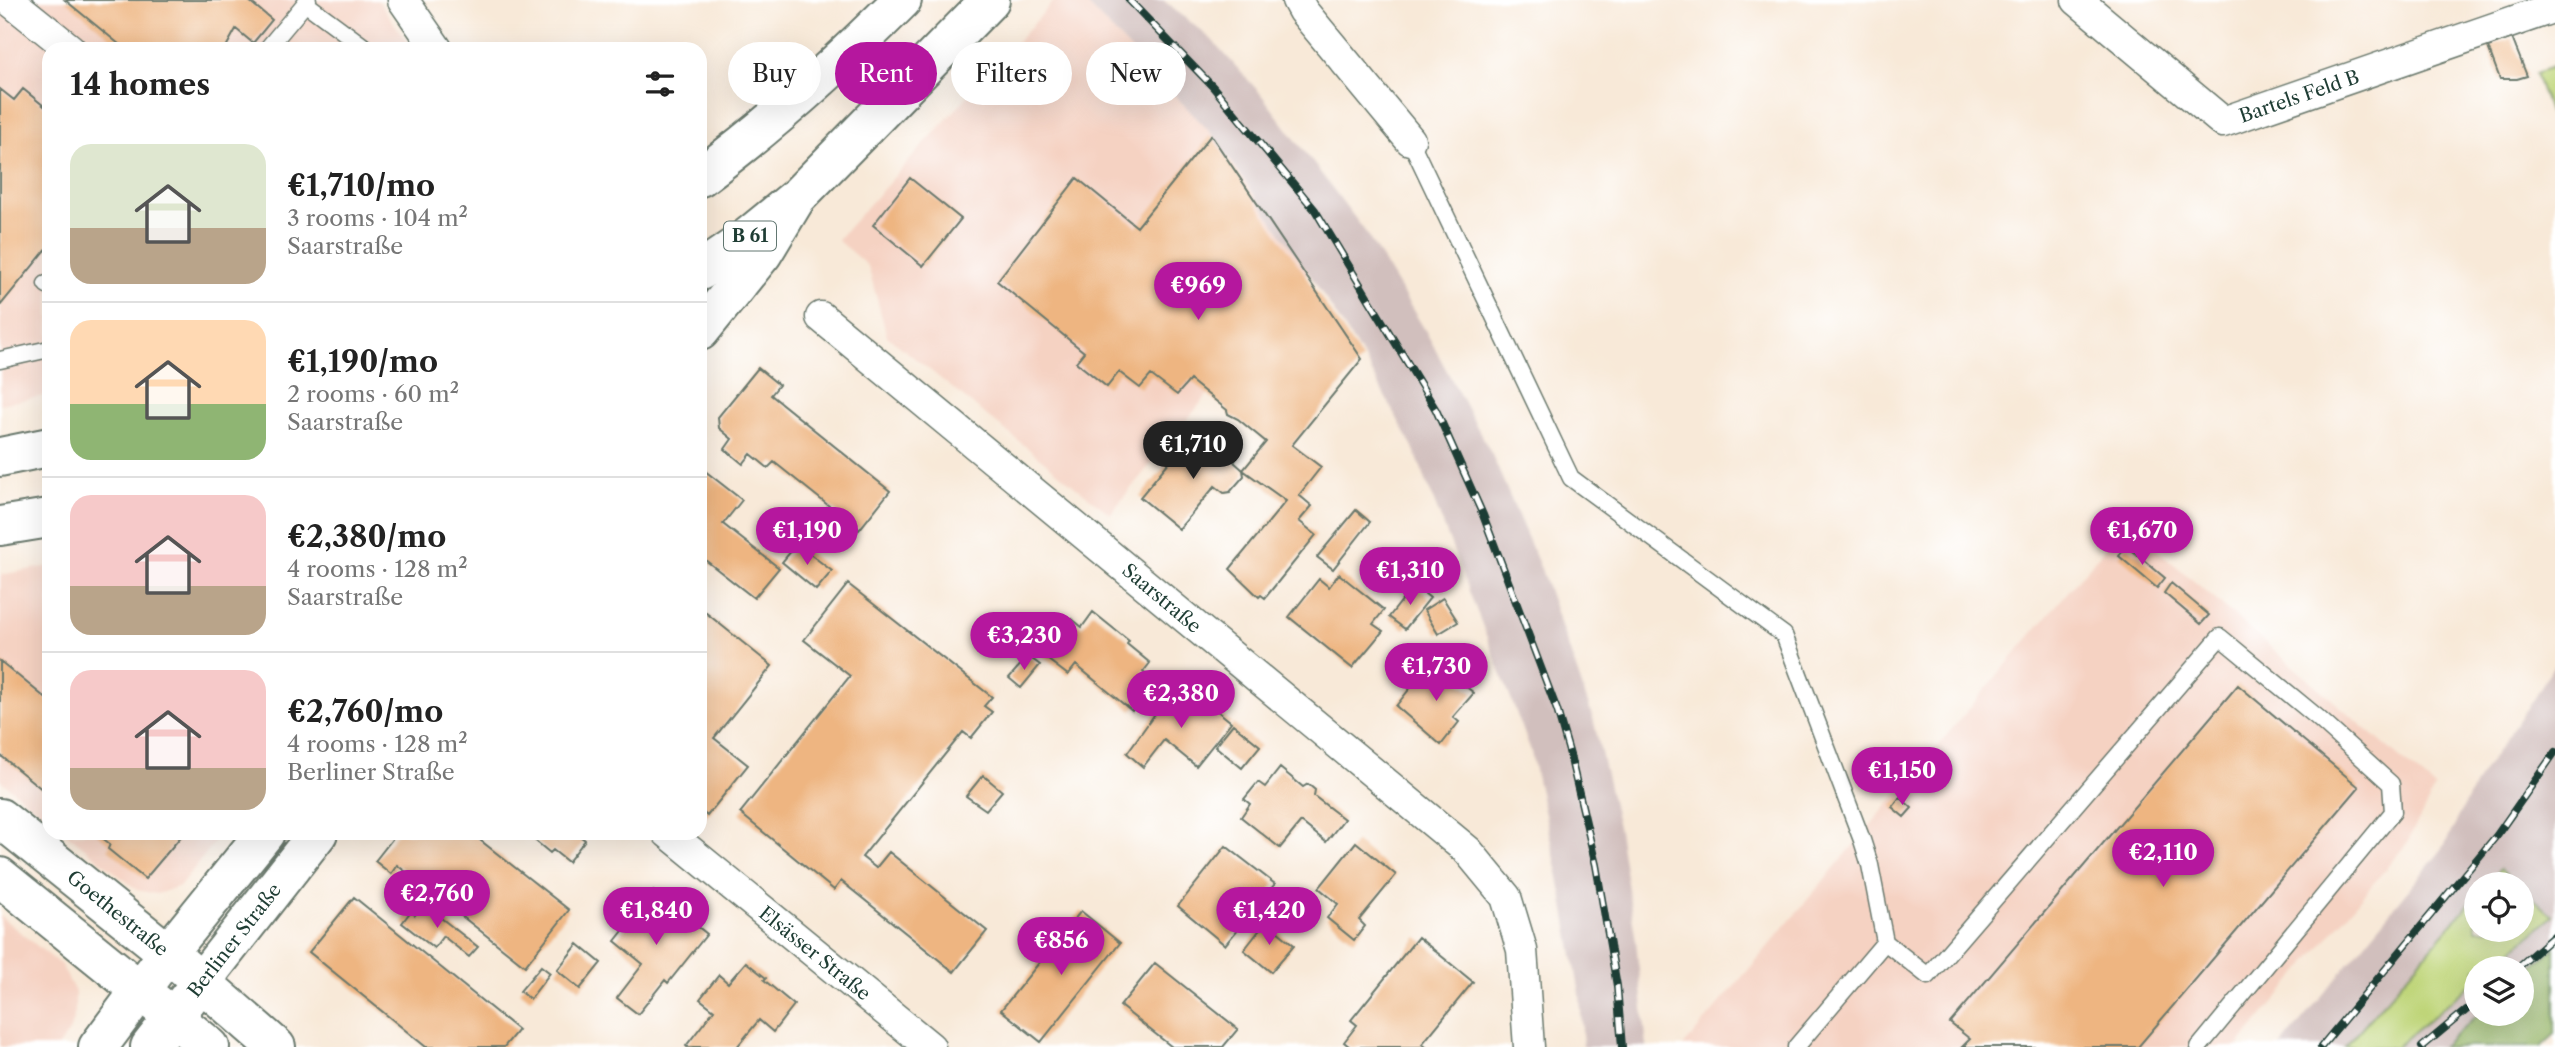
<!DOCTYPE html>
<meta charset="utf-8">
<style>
:root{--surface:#fff;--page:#f6f6f6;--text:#222;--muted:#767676;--line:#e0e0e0;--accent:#b5179e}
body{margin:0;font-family:"Libre Caslon Text",serif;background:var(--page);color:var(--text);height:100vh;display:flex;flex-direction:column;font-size:26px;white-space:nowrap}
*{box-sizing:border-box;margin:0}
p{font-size:23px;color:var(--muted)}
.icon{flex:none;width:38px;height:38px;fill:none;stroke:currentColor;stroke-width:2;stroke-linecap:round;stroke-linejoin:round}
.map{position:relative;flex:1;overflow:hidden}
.panel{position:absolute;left:42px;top:42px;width:665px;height:798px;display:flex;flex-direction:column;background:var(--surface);border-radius:21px;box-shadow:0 7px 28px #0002}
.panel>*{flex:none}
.banner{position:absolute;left:728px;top:42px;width:665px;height:63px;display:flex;gap:14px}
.controls{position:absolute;left:2464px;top:872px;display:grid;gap:14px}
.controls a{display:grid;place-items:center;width:70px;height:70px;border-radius:50%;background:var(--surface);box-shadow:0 7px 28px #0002;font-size:35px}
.price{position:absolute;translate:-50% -60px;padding:0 16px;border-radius:24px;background:var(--accent);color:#fff;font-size:23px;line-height:46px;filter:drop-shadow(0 2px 4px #0008)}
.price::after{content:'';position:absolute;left:50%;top:42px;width:21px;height:16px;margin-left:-10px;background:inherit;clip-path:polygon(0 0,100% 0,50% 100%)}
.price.current{background:#222;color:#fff}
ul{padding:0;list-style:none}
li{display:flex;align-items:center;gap:21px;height:175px;padding:0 28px}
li+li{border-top:2px solid var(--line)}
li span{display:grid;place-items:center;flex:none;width:196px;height:140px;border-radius:21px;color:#555}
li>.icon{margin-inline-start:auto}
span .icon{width:84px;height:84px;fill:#fffc;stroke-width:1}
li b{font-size:30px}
h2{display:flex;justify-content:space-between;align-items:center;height:84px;padding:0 28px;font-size:30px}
.pill{padding:0 24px;border-radius:32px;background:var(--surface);box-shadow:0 7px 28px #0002;font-size:24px;line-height:63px}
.pill.current{background:var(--accent);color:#fff}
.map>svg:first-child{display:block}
.built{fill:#f5d2c2}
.industrial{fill:#d1bfbd}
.green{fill:#bfd579;stroke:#6f8956;stroke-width:2}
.forest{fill:#97b669;stroke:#5b7a4e;stroke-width:2}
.building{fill:#eeb581}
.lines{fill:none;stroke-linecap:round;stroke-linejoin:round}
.lane-casing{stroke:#6b796d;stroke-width:19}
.street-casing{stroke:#6b796d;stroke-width:33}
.secondary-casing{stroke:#6b796d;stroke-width:42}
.primary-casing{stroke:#6b796d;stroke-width:42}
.lane{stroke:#fff;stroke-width:16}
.street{stroke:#fff;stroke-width:30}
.secondary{stroke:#fff;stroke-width:38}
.primary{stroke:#fff;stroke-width:38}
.rail-casing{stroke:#1f3d34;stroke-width:8}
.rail{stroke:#fff;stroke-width:5;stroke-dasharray:16;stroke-linecap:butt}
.labels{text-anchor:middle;stroke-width:7;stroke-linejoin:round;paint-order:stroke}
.shield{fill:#fff;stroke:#627771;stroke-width:2}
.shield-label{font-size:18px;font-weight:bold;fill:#1f3d34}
.street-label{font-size:19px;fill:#1f3d34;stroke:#fff}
</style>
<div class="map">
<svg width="2555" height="1047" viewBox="0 0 2555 1047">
<rect width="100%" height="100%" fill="#fff"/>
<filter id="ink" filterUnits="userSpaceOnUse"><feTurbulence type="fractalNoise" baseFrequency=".0143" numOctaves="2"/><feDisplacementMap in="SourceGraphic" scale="14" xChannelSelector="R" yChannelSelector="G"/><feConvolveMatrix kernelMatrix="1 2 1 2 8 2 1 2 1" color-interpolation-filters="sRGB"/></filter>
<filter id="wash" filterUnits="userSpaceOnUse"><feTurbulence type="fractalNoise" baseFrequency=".00686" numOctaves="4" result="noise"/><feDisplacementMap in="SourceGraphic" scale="28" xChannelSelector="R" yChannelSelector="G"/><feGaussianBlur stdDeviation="1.57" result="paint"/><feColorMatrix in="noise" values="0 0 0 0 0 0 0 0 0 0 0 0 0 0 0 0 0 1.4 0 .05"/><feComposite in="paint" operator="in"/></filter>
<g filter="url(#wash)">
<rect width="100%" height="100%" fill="#f8e9d8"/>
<path class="built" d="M0,0h378l34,49h-363v346l-49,9z
M1055,0h28l129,134 96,138 -198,242 -223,-178 -19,-70 -31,-26z
M2126,523l309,265 -28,55 -170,204h-554z
M49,566v253l-49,-39v-205z
M66,833h156l-42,53 -23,8 -20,-4z
M0,916l61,49 14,27v20l-6,20 -12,15h-57z"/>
<path class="industrial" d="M1083,0h80l48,39 49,54 104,137 61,100 67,125 49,114 52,149 26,113 17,110 11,106h-64l-3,-53 -21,-117 -29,-129 -117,-301 -48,-87 -57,-88 -96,-138z
M2555,663v284l-33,29v-8h-31l61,-51 -30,-29v-4h-5l-17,-15 -13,15h-11v12l-131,151h-65l163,-199 35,-69 58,-84z
M2476,980v33h4l-39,34h-45z"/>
<path class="green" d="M2555,66v64l-19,-57z
M2500,869l17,15h-30z
M2522,888l31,28 -62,52h-15v12l-80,67h-51l131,-151v33h46z"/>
<path class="forest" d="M2555,947v87l-14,13h-100l39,-34h42v-37z"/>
<g id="blocks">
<path class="building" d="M65,0h183l24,20 -19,23 -17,-14 -11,20h-100z
M2512,38l15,38 -10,3h-17l-12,-32z
M0,89l14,11 9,-11 26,21v136l-49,60z
M1211,135l151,224 -70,86 29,22 -22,28 13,11 -13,15 17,14 -51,63 -4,-3 -2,2 -29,-28 56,-68 -43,-31 23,-28 -28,-23 -10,-5 -1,-4 -37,-30 -13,15 -26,-20 -11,13 -21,-16 -12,15 -31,-25 8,-10 -87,-71 80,-103 60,49z
M910,178l51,41 -38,47 -50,-41z
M758,368l21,17 -8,10 119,96 -31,39 -85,-68 -6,6 -17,-14 -8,10 -18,-15 7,-10 -13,-11 -1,-11z
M1214,435l25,21 -5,6 9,8 1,6 -14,16 -6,1 -9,-7 -36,43 -39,-32 39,-47 13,11z
M700,467l42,33 -19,24 56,44 -25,30 -54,-42 4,-10 -4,-3z
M1356,510l14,12 -37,47 -16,-12z
M797,544l35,27 -16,19 -34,-28z
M2127,546l38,32 -8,10 -38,-32z
M1339,574l45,36 -11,14 10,7 -31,37 -63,-51 30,-38 10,8z
M2171,583l38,32 -8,9 -37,-31z
M848,584l144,113 -8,9 8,6 -21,26 -8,-6 -101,125 14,11 13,-16 98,79 -33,41 -113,-91 -7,9 -94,-77 110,-137 -46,-36z
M1414,585l16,13 -25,31 -16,-12z
M1443,598l15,24 -20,12 -14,-24z
M700,608l72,58 -58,72 34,27 -41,51 -7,-6z
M1093,612l36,29 -2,3 23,19 -7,9 13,11 -24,28 -56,-46 -8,10 -25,-19 29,-37 10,8z
M1028,656l12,9 -19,23 -12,-10z
M0,661l49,40v94l-49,-40z
M1437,664l37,29 -21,24 6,5 -18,23 -45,-39 23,-29 5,3z
M2238,685l121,102 -221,260h-176l8,-8 -20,-16z
M1193,691l38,31 -35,44 -32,-26 -21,27 -16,-14 40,-56 12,10z
M1233,724l27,22 -18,22 -27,-22z
M1280,768l23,19 5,-3 7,6 -1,6 30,23 -18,23 -25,-20 -21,26 -39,-31 9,-13 -6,-5 14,-17 7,5z
M983,775l19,16 -16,19 -20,-14z
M1900,797l12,11 -8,9 -12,-10z
M96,833h88l-39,46 -37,-30 2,-5z
M397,833h74l98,77 -44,56 -128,-101 -6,9 -16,-13z
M526,833h50l9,7 -17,22 -15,-12 -3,3z
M1356,842l40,33 -37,45 6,6 -11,14 -27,-22 11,-14 -19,-16z
M1226,846l49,38 -50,61 -47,-39z
M653,891l54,43 -39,49 -3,-3 -27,34 -21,-16 26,-34 -28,-23 15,-19 -10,-8 10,-13 10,8z
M354,897l164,133 -14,17h-78l-117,-95z
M423,904l55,43 -9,10 -26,-21 -9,12 -32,-25 9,-12 4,4z
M1081,911l39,32 -79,99 -40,-32z
M1266,922l28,23 -23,27 -27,-22z
M1418,937l55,45 -51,62 4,3h-76l-6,-5 13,-17 -6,-5z
M578,944l23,19 -21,26 -23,-19z
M746,962l20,16 -2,2 30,25 -21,27 -14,-12 -22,27h-50l-1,-1 28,-36 -14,-11 19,-24 9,8z
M1155,963l83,66 -15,18h-51l-52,-41z
M541,966l9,7 -20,26 -10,-8z"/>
</g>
</g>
<g filter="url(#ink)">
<use href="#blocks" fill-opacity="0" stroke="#6b796d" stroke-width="2"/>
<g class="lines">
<g class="lane-casing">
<path id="lane" d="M305,3l62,46
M267,49l41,-49
M1410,140l161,338 213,157 78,205 8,25 15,77 43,34 292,-339 97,80 74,67 2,28 -194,235
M46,284l3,2
M0,360l49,-11
M1796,1047l89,-105"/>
</g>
<g class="street-casing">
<path id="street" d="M9,0l61,49
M403,0l34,49
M1297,0l6,11 107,129
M2077,0l146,122 332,-115
M821,317l647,534 38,46 16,53 7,97
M668,833l262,214"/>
</g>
<g class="secondary-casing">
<path id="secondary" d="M700,331l63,-78 32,-53
M0,818l168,135 108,94
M0,877l210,170
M98,1047l70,-94 97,-120
M150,1047l168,-214"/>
</g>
<g class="primary-casing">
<path id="primary" d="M700,177c72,-53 138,-113 202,-177
M700,271l42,-29 55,-45 193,-197
M0,457l49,-10
M0,526l49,-8"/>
</g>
<use href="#lane" class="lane"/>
<use href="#street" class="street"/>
<use href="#secondary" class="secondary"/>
<use href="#primary" class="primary"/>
<g class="rail-casing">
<path id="rail" d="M1129,0l84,87 102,123 121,200 47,105 74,195 13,45 26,110 21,121 5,61
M2517,968l38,-33
M2321,1047l176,-212 58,-83
M2422,1047l54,-45"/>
</g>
<use href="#rail" class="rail"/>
</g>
</g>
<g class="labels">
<rect class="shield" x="724" y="221.5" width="52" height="29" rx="5"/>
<g class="shield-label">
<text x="750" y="242">B 61</text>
</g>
<g class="street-label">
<text transform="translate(2299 96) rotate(-19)" y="7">Bartels Feld B</text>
<text transform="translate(1162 598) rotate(40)" y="7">Saarstraße</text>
<text transform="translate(118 913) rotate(39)" y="7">Goethestraße</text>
<text transform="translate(234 940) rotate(-52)" y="7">Berliner Straße</text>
<text transform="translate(815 953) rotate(39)" y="7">Elsässer Straße</text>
</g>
</g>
</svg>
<div class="controls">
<a><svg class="icon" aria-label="locate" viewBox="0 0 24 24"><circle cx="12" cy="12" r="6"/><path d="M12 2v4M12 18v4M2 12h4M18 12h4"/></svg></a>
<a><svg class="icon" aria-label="layers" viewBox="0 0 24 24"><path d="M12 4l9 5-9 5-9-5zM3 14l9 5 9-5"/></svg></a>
</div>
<b class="price" style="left:1198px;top:322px">€969</b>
<b class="price current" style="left:1193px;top:481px">€1,710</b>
<b class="price" style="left:807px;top:567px">€1,190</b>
<b class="price" style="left:2142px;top:567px">€1,670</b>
<b class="price" style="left:1410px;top:607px">€1,310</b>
<b class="price" style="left:1024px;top:672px">€3,230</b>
<b class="price" style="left:1436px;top:703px">€1,730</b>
<b class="price" style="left:1181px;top:730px">€2,380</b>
<b class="price" style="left:1902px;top:807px">€1,150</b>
<b class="price" style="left:2163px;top:889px">€2,110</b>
<b class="price" style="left:437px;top:930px">€2,760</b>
<b class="price" style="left:656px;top:947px">€1,840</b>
<b class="price" style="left:1269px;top:947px">€1,420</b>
<b class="price" style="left:1061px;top:977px">€856</b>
<div class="banner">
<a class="pill">Buy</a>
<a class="pill current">Rent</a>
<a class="pill">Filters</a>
<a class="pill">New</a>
</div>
<section class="panel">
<h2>14 homes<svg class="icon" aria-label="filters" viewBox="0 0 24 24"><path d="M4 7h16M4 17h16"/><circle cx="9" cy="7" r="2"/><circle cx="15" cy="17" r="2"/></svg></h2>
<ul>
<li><span style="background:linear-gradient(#dfe7d0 60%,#b9a48a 0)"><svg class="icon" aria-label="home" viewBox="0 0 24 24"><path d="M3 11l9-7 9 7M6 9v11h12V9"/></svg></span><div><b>€1,710/mo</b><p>3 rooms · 104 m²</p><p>Saarstraße</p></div></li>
<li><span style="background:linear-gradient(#ffd9b3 60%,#8fb573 0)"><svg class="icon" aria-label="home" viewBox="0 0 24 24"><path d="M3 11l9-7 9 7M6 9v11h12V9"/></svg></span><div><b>€1,190/mo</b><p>2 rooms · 60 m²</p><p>Saarstraße</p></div></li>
<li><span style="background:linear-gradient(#f6c9c9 65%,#b9a48a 0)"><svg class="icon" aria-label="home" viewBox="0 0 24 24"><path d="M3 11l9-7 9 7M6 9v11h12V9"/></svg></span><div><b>€2,380/mo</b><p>4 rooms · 128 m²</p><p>Saarstraße</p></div></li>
<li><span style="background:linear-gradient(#f6c9c9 70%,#b9a48a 0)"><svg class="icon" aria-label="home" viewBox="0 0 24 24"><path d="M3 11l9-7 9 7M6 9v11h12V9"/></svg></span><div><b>€2,760/mo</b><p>4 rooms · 128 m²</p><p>Berliner Straße</p></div></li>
</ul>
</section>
</div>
